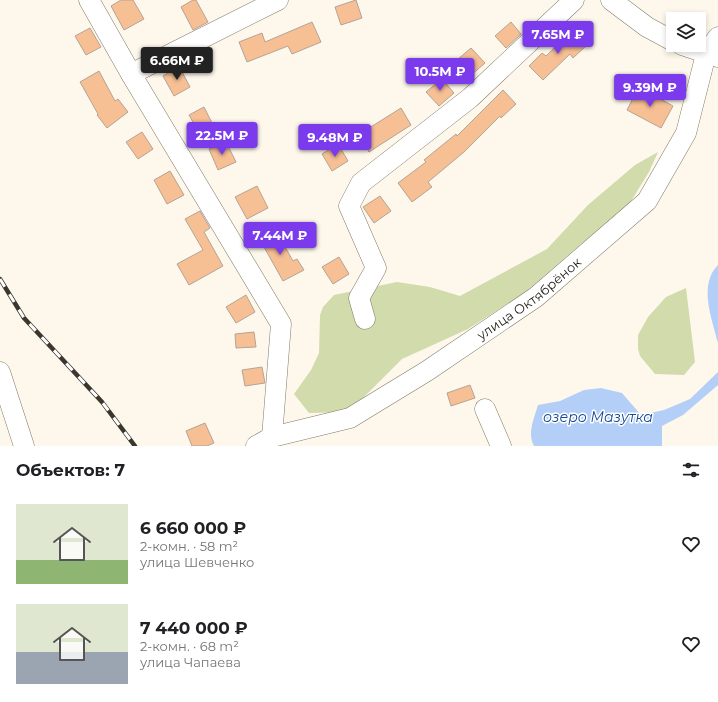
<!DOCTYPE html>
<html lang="ru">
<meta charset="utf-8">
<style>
:root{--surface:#fff;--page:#f6f6f6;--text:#202124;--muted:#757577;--accent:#7c3aed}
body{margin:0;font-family:Montserrat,sans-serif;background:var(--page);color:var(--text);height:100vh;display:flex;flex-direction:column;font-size:15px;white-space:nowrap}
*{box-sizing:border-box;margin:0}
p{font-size:13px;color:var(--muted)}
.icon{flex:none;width:22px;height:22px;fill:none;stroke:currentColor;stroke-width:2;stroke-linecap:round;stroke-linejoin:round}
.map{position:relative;height:446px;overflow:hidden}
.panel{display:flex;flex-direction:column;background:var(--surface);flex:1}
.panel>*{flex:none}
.fabs{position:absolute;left:666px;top:12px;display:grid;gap:8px}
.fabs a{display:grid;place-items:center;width:40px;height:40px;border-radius:0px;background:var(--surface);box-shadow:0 2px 6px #0003;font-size:20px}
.price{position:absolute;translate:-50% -34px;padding:0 9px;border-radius:4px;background:var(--accent);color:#fff;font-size:13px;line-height:26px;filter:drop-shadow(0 1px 2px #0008)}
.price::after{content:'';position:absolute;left:50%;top:24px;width:12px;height:9px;margin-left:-6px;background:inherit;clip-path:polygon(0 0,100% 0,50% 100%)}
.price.on{background:#222;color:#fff}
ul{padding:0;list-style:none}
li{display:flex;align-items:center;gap:12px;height:100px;padding:0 16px}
li span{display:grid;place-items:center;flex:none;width:112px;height:80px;border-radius:0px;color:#555}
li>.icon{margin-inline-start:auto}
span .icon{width:48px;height:48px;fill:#fffc;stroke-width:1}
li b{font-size:17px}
h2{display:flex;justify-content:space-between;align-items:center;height:48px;padding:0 16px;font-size:17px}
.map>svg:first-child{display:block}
.green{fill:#d1dbab}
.water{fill:#b4cff7}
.building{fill:#f6bf94;stroke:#b5a396}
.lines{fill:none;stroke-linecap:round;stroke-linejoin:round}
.minor-casing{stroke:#827967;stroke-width:21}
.minor{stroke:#fff;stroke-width:20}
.rail-casing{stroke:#3a372f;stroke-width:4.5}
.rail{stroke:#fff;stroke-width:3;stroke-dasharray:9;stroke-linecap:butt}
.labels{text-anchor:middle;stroke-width:3;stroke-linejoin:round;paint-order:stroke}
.street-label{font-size:13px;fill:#1e1b14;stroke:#fff}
.water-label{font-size:14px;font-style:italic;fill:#154894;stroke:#fff}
</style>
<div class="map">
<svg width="718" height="446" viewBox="0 0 718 446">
<rect width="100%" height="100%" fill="#fef8ec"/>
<path class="green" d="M658,152l-9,20 -21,34 -47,38 -58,50 -55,35 -66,30 -53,53 -40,1 -15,-19 17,-24 8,-17 1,-38 3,-8 11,-12 63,-13 33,5 30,9 87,-47 41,-44 47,-40z
M686,288l9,74 -11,13 -29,-1 -15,-18 -2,-7v-14l10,-18 18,-20z"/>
<path class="water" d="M718,265v78c-6,-24 -20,-58 0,-78z
M718,372v13l-35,30 -21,11v20h-128c-7,-13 0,-27 4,-41l22,-4 24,-11 17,-2 21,5 19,22 23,-5 26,-11z"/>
<path class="building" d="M121,0h12l11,19 -20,11 -13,-24z
M193,0h3l12,22 -15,8 -12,-23z
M356,0l6,18 -21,7 -6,-18z
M312,22l9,20 -29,12 -4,-8 -41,16 -8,-20 23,-9 3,9z
M511,22l10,12 -15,14 -11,-12z
M90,28l11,19 -15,8 -11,-19z
M573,30l14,15 -14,13 -3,-4 -27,26 -14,-14 13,-13 4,3z
M471,48l14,15 -15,13 -13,-16z
M179,66l11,21 -16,9 -11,-20z
M99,71l16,30 3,-2 10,13 -21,16 -10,-13 1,-1 -18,-32z
M442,79l12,14 -15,13 -13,-14z
M639,87l34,19 -12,22 -34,-18z
M503,90l13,14 -15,14 -1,-2 -36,36 -36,30 4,5 -20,15 -14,-19 28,-21 -2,-2 32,-26 1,2z
M204,107l8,16 -14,8 -9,-16z
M401,108l10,17 -42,27 -11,-17z
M142,132l11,17 -15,10 -12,-17z
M226,142l10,20 -18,8 -9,-21z
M338,144l10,17 -16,10 -10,-17z
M170,171l14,24 -17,9 -13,-24z
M257,186l11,22 -21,11 -12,-22z
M380,196l11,15 -17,12 -11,-16z
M200,211l10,17 -6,4 19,34 -34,19 -12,-21 26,-14 -18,-31z
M275,229l18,32 4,-2 7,11 -21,11 -24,-43z
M339,257l10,17 -16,10 -11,-17z
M246,295l9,17 -19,11 -10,-16z
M254,332l2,15 -20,1 -1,-14z
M262,367l3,16 -20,3 -3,-16z
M470,385l5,13 -24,8 -4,-13z
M205,423l9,20 -7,3h-15l-6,-15z"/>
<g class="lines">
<g class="minor-casing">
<g id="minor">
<path d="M89,0l42,74 150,250 -9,113"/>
<path d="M611,0l36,27 26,14"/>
<path d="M682,45l36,12"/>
<path d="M131,74l147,-74"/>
<path d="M365,319l-6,-21 17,-30 -27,-62 12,-23 109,-85 104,-98"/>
<path d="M0,372l24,74"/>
<path d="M485,409l16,37"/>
<path id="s1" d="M256,446l16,-9 78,-19 77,-47 109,-74 111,-96 39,-68 20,-79 12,-17"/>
</g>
</g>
<use href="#minor" class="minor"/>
<g class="rail-casing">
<path id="rail" d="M0,279l24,39 78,84 33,44"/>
</g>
<use href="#rail" class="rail"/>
</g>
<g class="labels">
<g class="street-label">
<text dy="5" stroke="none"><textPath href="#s1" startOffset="314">улица Октябрёнок</textPath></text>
</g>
<g class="water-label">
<text x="598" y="422">озеро Мазутка</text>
</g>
</g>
</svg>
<div class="fabs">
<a><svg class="icon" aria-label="layers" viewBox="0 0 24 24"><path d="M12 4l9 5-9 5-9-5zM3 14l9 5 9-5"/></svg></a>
</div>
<b class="price" style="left:558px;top:55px">7.65M ₽</b>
<b class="price on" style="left:177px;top:81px">6.66M ₽</b>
<b class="price" style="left:440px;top:92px">10.5M ₽</b>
<b class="price" style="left:650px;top:108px">9.39M ₽</b>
<b class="price" style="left:222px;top:156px">22.5M ₽</b>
<b class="price" style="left:335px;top:158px">9.48M ₽</b>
<b class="price" style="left:280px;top:256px">7.44M ₽</b>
</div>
<section class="panel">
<h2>Объектов: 7<svg class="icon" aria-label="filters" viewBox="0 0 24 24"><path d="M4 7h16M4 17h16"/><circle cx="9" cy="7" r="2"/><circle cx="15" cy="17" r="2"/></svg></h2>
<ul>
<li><span style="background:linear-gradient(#dfe7d0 70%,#8fb573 0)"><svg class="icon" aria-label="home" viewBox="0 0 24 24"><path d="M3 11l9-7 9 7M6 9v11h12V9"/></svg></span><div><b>6 660 000 ₽</b><p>2-комн. · 58 m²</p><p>улица Шевченко</p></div><svg class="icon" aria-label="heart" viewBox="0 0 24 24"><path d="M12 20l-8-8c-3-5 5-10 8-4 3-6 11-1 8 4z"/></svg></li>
<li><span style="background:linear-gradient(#dfe7d0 60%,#9aa5b1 0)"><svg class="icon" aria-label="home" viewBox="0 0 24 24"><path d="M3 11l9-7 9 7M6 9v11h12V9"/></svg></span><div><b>7 440 000 ₽</b><p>2-комн. · 68 m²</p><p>улица Чапаева</p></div><svg class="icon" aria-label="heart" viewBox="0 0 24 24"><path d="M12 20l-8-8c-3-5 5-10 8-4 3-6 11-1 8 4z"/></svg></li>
</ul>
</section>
